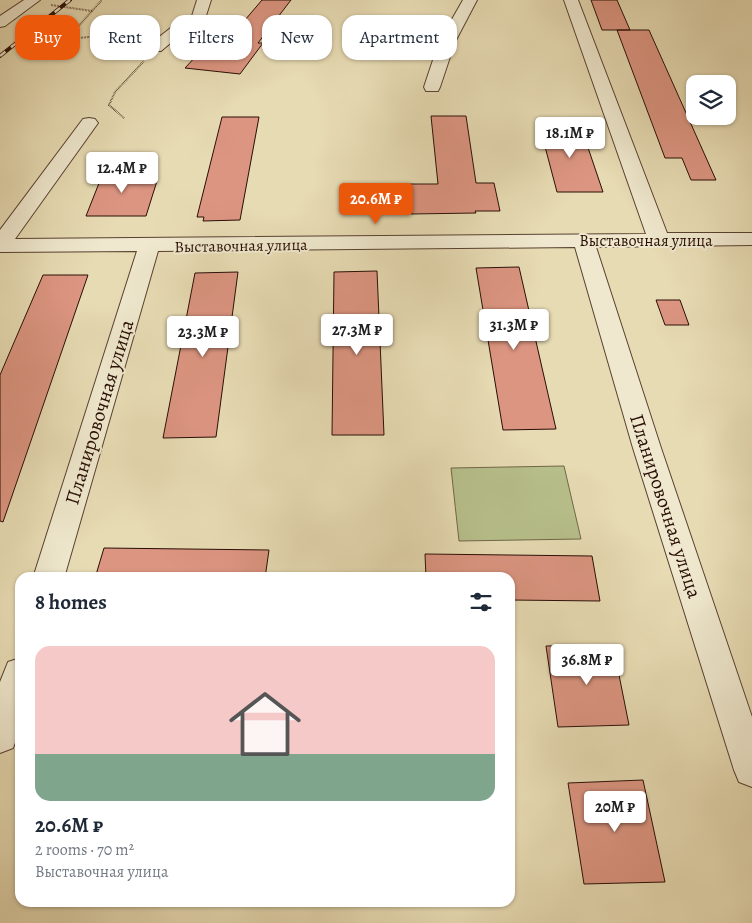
<!DOCTYPE html>
<meta charset="utf-8">
<style>
:root{--surface:#fff;--page:#f2f2f3;--text:#1f2937;--muted:#747a83;--line:#e0e1e3;--accent:#ea580c}
body{margin:0;font-family:Alegreya,serif;background:var(--page);color:var(--text);height:100vh;display:flex;flex-direction:column;font-size:19px;white-space:nowrap}
*{box-sizing:border-box;margin:0}
p{font-size:16px;color:var(--muted)}
.icon{flex:none;width:28px;height:28px;fill:none;stroke:currentColor;stroke-width:2;stroke-linecap:round;stroke-linejoin:round}
.map{position:relative;flex:1;overflow:hidden}
.side{position:absolute;left:15px;top:572px;width:500px;height:335px;display:flex;flex-direction:column;background:var(--surface);border-radius:15px;box-shadow:0 1px 4px #0004}
.side>*{flex:none}
.banner{position:absolute;left:15px;top:15px;width:500px;height:45px;display:flex;gap:10px}
.buttons{position:absolute;left:686px;top:75px;display:grid;gap:10px}
.buttons a{display:grid;place-items:center;width:50px;height:50px;border-radius:10px;background:var(--surface);box-shadow:0 1px 4px #0004;font-size:25px}
.price{position:absolute;translate:-50% -42px;padding:0 11px;border-radius:5px;background:#fff;color:#222;font-size:16px;line-height:32px;filter:drop-shadow(0 1px 2px #0008)}
.price::after{content:'';position:absolute;left:50%;top:30px;width:15px;height:11px;margin-left:-8px;background:inherit;clip-path:polygon(0 0,100% 0,50% 100%)}
.price.current{background:var(--accent);color:#fff}
ul{padding:0;list-style:none}
li{display:grid;align-content:center;gap:10px;height:265px;padding:0 20px}
li+li{border-top:1px solid var(--line)}
li span{display:grid;place-items:center;height:155px;border-radius:15px;color:#555}
li>.icon{margin-inline-start:auto}
span .icon{width:90px;height:90px;fill:#fffc;stroke-width:1}
li b{font-size:21px}
h2{display:flex;justify-content:space-between;align-items:center;height:60px;padding:0 20px;font-size:21px}
.tag{padding:0 18px;border-radius:15px;background:var(--surface);box-shadow:0 1px 4px #0004;font-size:18px;line-height:45px}
.tag.current{background:var(--accent);color:#fff}
.map>svg:first-child{display:block}
.green{fill:#b7c08b;stroke:#706748}
.building{fill:#dc9581;stroke:#280e05}
.lines{fill:none;stroke-linecap:round;stroke-linejoin:round}
.minor-casing{stroke:#584130;stroke-width:2}
.path{stroke:#280e05;stroke-width:2;stroke-dasharray:0.5 1;stroke-linecap:butt}
.minor{fill:#efe8ce;fill-rule:evenodd}
.rail-casing{stroke:#280e05;stroke-width:4}
.rail{stroke:#efe8ce;stroke-width:2.5;stroke-dasharray:7;stroke-linecap:butt}
.labels{text-anchor:middle;stroke-width:4;stroke-linejoin:round;paint-order:stroke}
.far-street-label{font-size:16px;fill:#280e05;stroke:#efe8ce}
.street-label{font-size:20px;fill:#280e05;stroke:#efe8ce}
</style>
<div class="map">
<svg width="752" height="923" viewBox="0 0 752 923">
<rect width="100%" height="100%" fill="#e7dbb3"/>
<filter id="stains"><feTurbulence type="fractalNoise" baseFrequency=".004" numOctaves="4"/><feColorMatrix values="0 0 0 0 .2 0 0 0 0 .09 0 0 0 0 .02 0 0 0 .5 -.17"/></filter>
<radialGradient id="worn" r=".72"><stop offset=".6" stop-color="#630" stop-opacity="0"/><stop offset="1" stop-color="#630" stop-opacity=".3"/></radialGradient>
<path class="green" d="M564,466l17,73 -122,2 -8,-73z"/>
<path class="building" d="M262,0h29l-33,43h5l-23,31 -55,-6 27,-29 16,1z
M591,0h26l13,30h-28z
M617,30h32l67,150h-25l-9,-22h-17z
M431,116h35l10,67h18l6,28h-25l1,2 -65,1 -1,-30h28z
M222,117h37l-19,103 -37,1 1,-4h-7z
M539,124h41l23,68h-46z
M143,167l-5,14h19l-11,35h-60l19,-48z
M519,267l37,162 -53,1 -27,-162z
M377,271l7,164h-52l2,-163z
M238,272l-22,165 -53,1 32,-165z
M43,275h45l-85,247 -3,-1v-146z
M656,300h24l9,25h-24z
M104,548l165,2 -4,28h-170z
M425,554l167,2 8,45 -90,-1v-22h-84z
M613,645l16,80 -71,2 -12,-81z
M643,780l22,102 -81,2 -16,-101z"/>
<g class="lines">
<g class="minor-casing">
<path id="minor" d="M24,0h16l-35,26 -5,1v-11z
M197,0h14l-7,22 -12,3 -31,26h-12l-2,-3 2,-3 33,-26 10,-3z
M463,0h14l-22,42 -15,45 -2,4h-12l-2,-4 15,-45z
M564,0h14l89,233h85v12l-156,2 65,201 91,269v70l-13,-5 -5,-12 -101,-322 -58,-201 -417,4 -94,327h-31l104,-327 -137,1v-22l83,-111 6,-1 6,1 3,4 -83,116 631,-5z
M20,658v71l-7,19 -13,5v-71l8,-20z"/>
</g>
<path class="path" d="M51,5l41,6 -25,28 54,-5 17,2
M92,11l10,-11
M124,118l-15,-13 6,-13 29,-31"/>
<use href="#minor" class="minor"/>
<g class="rail-casing">
<path id="rail" d="M0,56l70,-56"/>
</g>
<use href="#rail" class="rail"/>
</g>
<g class="labels">
<g class="far-street-label">
<text x="646" y="246">Выставочная улица</text>
<text transform="translate(241 245) rotate(-1)" y="6">Выставочная улица</text>
</g>
<g class="street-label">
<text transform="translate(99 412) rotate(-73)" y="7">Планировочная улица</text>
<text transform="translate(666 506) rotate(72)" y="7">Планировочная улица</text>
</g>
</g>
<rect width="100%" height="100%" filter="url(#stains)"/>
<rect width="100%" height="100%" fill="url(#worn)"/>
</svg>
<div class="buttons">
<a><svg class="icon" aria-label="layers" viewBox="0 0 24 24"><path d="M12 4l9 5-9 5-9-5zM3 14l9 5 9-5"/></svg></a>
</div>
<b class="price" style="left:570px;top:159px">18.1M ₽</b>
<b class="price" style="left:122px;top:194px">12.4M ₽</b>
<b class="price current" style="left:376px;top:225px">20.6M ₽</b>
<b class="price" style="left:514px;top:351px">31.3M ₽</b>
<b class="price" style="left:357px;top:356px">27.3M ₽</b>
<b class="price" style="left:203px;top:358px">23.3M ₽</b>
<b class="price" style="left:587px;top:686px">36.8M ₽</b>
<b class="price" style="left:615px;top:833px">20M ₽</b>
<div class="banner">
<a class="tag current">Buy</a>
<a class="tag">Rent</a>
<a class="tag">Filters</a>
<a class="tag">New</a>
<a class="tag">Apartment</a>
</div>
<section class="side">
<h2>8 homes<svg class="icon" aria-label="filters" viewBox="0 0 24 24"><path d="M4 7h16M4 17h16"/><circle cx="9" cy="7" r="2"/><circle cx="15" cy="17" r="2"/></svg></h2>
<ul>
<li><span style="background:linear-gradient(#f6c9c9 70%,#7fa58c 0)"><svg class="icon" aria-label="home" viewBox="0 0 24 24"><path d="M3 11l9-7 9 7M6 9v11h12V9"/></svg></span><div><b>20.6M ₽</b><p>2 rooms · 70 m²</p><p>Выставочная улица</p></div></li>
</ul>
</section>
</div>
